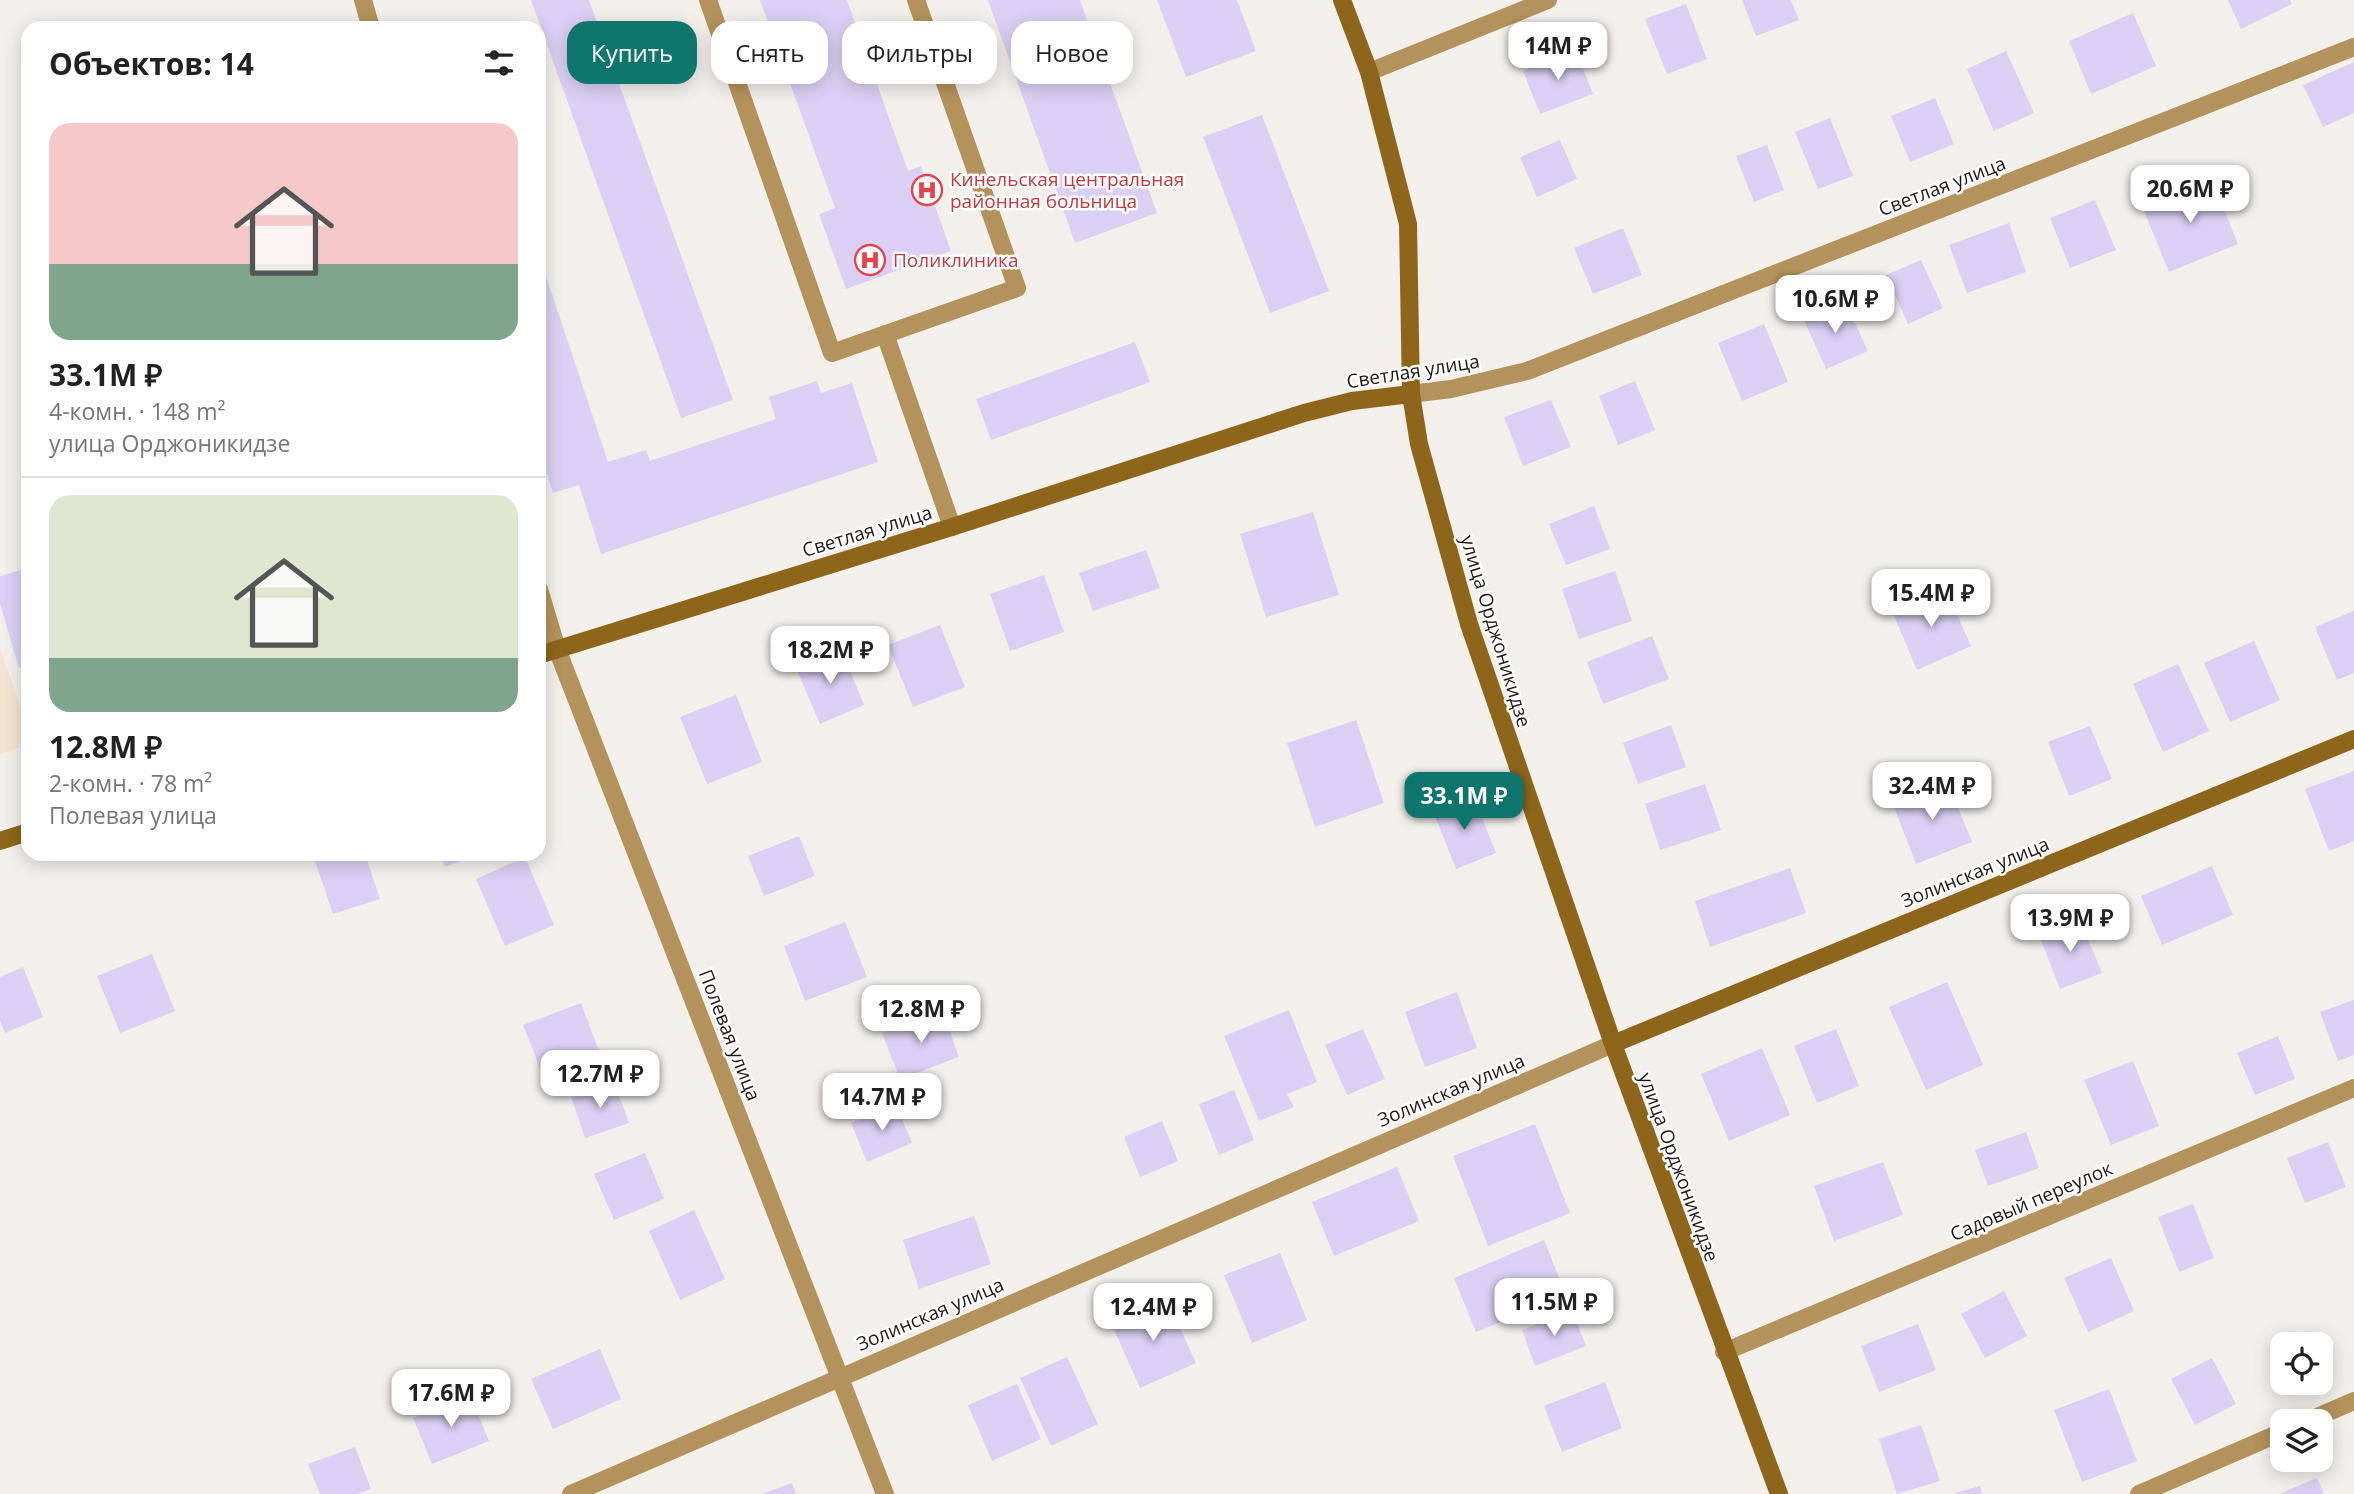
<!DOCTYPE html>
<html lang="ru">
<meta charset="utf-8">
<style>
:root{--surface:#fff;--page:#f6f6f6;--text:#222;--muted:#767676;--line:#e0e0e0;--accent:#0f766e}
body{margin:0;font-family:"Open Sans",sans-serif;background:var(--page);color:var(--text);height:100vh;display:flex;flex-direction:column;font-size:26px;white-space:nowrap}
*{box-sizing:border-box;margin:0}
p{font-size:23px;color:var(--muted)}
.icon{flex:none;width:38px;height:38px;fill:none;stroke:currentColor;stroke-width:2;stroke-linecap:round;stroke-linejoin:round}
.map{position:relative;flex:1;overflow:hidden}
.sheet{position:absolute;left:21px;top:21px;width:525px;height:840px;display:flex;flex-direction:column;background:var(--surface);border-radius:21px;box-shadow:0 4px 18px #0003}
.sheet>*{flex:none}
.top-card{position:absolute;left:567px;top:21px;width:665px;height:63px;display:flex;gap:14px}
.controls{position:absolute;left:2270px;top:1332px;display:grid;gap:14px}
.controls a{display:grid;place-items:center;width:63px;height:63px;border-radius:14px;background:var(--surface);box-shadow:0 4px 18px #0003;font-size:35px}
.price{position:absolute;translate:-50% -60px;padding:0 16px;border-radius:14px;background:#fff;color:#222;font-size:23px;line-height:46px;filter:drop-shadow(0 2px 4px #0008)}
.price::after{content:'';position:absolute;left:50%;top:42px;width:21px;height:16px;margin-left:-10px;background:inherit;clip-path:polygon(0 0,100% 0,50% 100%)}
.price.selected{background:var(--accent);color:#fff}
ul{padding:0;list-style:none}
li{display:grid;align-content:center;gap:14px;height:371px;padding:0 28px}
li+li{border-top:2px solid var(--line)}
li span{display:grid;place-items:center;height:217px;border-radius:21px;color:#555}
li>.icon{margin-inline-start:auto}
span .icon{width:126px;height:126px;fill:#fffc;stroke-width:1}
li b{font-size:30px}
h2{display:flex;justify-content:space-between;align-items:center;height:84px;padding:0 28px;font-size:30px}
.pill{padding:0 24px;border-radius:21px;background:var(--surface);box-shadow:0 4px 18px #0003;font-size:24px;line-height:63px}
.pill.selected{background:var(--accent);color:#fff}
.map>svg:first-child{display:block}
.education{fill:#f3e5d1}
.building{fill:#dbcff3}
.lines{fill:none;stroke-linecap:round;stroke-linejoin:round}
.lane{stroke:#b4925b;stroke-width:18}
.street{stroke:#b4925b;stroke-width:18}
.secondary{stroke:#8d661b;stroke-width:18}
.labels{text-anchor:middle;stroke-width:5;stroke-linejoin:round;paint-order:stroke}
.health-label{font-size:19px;fill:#be3a42;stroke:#fffefd;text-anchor:start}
.street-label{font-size:19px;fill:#1b1918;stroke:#fffefd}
</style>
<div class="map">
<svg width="2354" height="1494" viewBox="0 0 2354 1494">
<rect width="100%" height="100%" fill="#f3f0ec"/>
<path class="education" d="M0,647l28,82v15l-28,11z"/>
<path class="building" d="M531,0h58l144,400 -52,18z
M760,0h87l61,171 13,-5 30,85 -105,38 -27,-75 16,-6z
M988,0h92l77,213 -82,30z
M1157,0h80l19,51 -70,26z
M1742,0h49l8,20 -43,16z
M2228,0h62l2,4 -51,25z
M1686,4l21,55 -40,15 -22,-55z
M2133,13l23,53 -65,28 -22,-53z
M1576,50l17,44 -53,20 -17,-43z
M2006,51l28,62 -40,18 -27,-62z
M2354,62v51l-31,14 -20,-42z
M1935,98l19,46 -44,18 -19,-46z
M1262,115l67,176 -59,22 -67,-176z
M1830,118l23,58 -35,13 -23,-57z
M1560,140l17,39 -40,18 -17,-40z
M1767,145l17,45 -30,12 -18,-46z
M2211,178l27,66 -69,28 -27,-66z
M2095,200l21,50 -46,18 -20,-50z
M2009,223l17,49 -59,21 -18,-48z
M1623,228l19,47 -49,19 -19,-46z
M539,255l69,207 38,-12 4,11 126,-42 -7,-22 48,-16 4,12 31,-10 26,79 -277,92 -22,-69 -26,8 -14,-43z
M1921,260l22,48 -35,16 -22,-49z
M1844,300l24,51 -42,18 -23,-51z
M1764,324l24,58 -46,19 -24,-58z
M1135,342l15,40 -159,58 -15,-41z
M1635,381l20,49 -37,15 -19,-49z
M1551,400l20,47 -48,19 -19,-49z
M1594,506l16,43 -44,16 -17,-41z
M1313,512l26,83 -73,22 -26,-83z
M1146,550l14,38 -67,23 -14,-38z
M28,568v98l-9,2 -19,-64v-28z
M1615,571l17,50 -53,18 -17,-50z
M1044,575l20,57 -54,19 -20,-57z
M1945,588l26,58 -54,24 -25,-59z
M2354,611v62l-17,7 -22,-53z
M940,625l25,62 -52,20 -25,-62z
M1652,636l17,43 -66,25 -16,-42z
M2254,641l26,59 -50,22 -26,-59z
M841,649l23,56 -44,19 -24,-56z
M2178,664l31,67 -46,21 -30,-68z
M736,695l26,67 -55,22 -27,-67z
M1356,720l28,83 -69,24 -28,-84z
M1671,725l15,42 -48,17 -15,-41z
M2090,726l22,53 -43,17 -21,-54z
M2354,771v70l-25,10 -24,-62z
M1947,781l25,61 -56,22 -24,-62z
M1705,784l16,46 -61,20 -15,-46z
M1473,796l23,57 -40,16 -23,-58z
M799,836l16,40 -51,20 -16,-40z
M316,854h49l15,45 -47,15 -20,-59z
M441,854h40l-36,13z
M525,857l29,68 -49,21 -29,-67z
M2212,866l21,49 -71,30 -21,-49z
M1790,868l16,45 -96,34 -15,-46z
M2080,919l22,54 -42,16 -21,-54z
M845,922l22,55 -62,24 -21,-55z
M152,954l23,57 -55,22 -23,-57z
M23,967l20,50 -38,16 -5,-12v-44z
M1947,982l36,83 -57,25 -37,-83z
M1457,992l20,56 -52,19 -20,-55z
M2354,1000v55l-16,6 -18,-49z
M581,1003l21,56 -57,22 -22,-56z
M942,1010l17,47 -59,22 -18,-46z
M1289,1010l28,72 -30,12 7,13 -35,14 -35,-85z
M1363,1029l22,50 -38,16 -22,-50z
M1836,1029l23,57 -42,17 -23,-57z
M2278,1036l17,43 -40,16 -18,-42z
M1762,1048l28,67 -61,26 -28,-67z
M2133,1061l26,65 -48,19 -27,-65z
M614,1082l15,41 -44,15 -14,-41z
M1234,1090l20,50 -35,15 -20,-51z
M896,1104l16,39 -45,19 -16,-39z
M1162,1121l16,40 -38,16 -16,-40z
M1535,1124l35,89 -82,33 -35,-90z
M2026,1132l13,36 -51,18 -13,-36z
M2328,1142l18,45 -41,16 -18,-45z
M645,1153l19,46 -50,21 -20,-46z
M1883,1162l20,53 -69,26 -20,-55z
M1397,1167l22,54 -85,35 -22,-54z
M2193,1204l21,54 -35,14 -21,-55z
M694,1210l31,69 -45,21 -31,-69z
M974,1216l17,48 -72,25 -16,-49z
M1544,1240l22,55 -90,37 -22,-54z
M1280,1253l27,67 -55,23 -28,-68z
M2111,1258l23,53 -46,21 -24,-54z
M2004,1291l23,45 -42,22 -24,-44z
M1166,1297l30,66 -56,25 -29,-65z
M1572,1310l14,36 -51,20 -13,-36z
M1918,1324l18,46 -57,22 -18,-46z
M600,1349l21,50 -68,30 -22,-50z
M1067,1357l31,67 -47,22 -31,-68z
M2212,1358l24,46 -41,21 -24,-46z
M1605,1382l17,46 -60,24 -18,-46z
M1017,1384l24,55 -49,22 -24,-56z
M2109,1389l28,72 -55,21 -28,-72z
M470,1394l19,47 -57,23 -19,-46z
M1921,1425l19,56 -43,13 -18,-55z
M355,1447l16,42 -14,5h-37l-12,-30z
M2317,1478l7,16h-45z
M792,1483l4,11h-34z
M1980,1486l2,8h-27v-1z"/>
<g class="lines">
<path class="lane" d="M708,0l124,353 185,-65 -101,-288
M885,334l67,193"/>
<path class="street" d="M363,0l8,28
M1369,72l179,-72
M1411,394l40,-5 76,-18 827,-324
M539,589l18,60 328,845
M1724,1352l630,-264
M2308,1421l46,-20
M571,1494l1042,-450
M2139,1494l143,-62"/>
<path class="secondary" d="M1342,0l27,72 39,152 3,170 8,50 50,180 144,420 166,450
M539,655l413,-128 352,-114 48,-12 59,-7
M0,841l28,-9
M1613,1044l741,-305"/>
</g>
<defs>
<g id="hospital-ring" transform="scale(1.575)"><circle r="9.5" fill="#fffefd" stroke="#e0444e" stroke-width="1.5"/><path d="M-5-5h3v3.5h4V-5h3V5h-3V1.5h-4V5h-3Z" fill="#e0444e"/></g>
</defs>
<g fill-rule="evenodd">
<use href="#hospital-ring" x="927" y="190"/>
<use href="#hospital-ring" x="870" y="260"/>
</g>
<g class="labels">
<g class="health-label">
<text x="950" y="186">Кинельская центральная<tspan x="950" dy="22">районная больница</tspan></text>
<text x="893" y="267">Поликлиника</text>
</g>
<g class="street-label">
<text transform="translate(1942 186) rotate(-21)" y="7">Светлая улица</text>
<text transform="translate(1413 371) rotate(-9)" y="7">Светлая улица</text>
<text transform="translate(867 531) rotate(-17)" y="7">Светлая улица</text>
<text transform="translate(1496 631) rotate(73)" y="7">улица Орджоникидзе</text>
<text transform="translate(1975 872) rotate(-22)" y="7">Золинская улица</text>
<text transform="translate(730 1035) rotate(69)" y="7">Полевая улица</text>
<text transform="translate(1451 1090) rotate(-23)" y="7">Золинская улица</text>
<text transform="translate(1679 1167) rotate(70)" y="7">улица Орджоникидзе</text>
<text transform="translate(2031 1201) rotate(-23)" y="7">Садовый переулок</text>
<text transform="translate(930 1314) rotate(-23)" y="7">Золинская улица</text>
</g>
</g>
</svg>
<div class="controls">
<a><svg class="icon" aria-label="locate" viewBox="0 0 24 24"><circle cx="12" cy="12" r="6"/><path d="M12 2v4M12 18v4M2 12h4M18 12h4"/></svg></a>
<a><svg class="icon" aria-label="layers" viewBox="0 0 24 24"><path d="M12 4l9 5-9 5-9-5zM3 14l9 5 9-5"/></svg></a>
</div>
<b class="price" style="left:1558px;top:82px">14M ₽</b>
<b class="price" style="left:2190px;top:225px">20.6M ₽</b>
<b class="price" style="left:1835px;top:335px">10.6M ₽</b>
<b class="price" style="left:1931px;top:629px">15.4M ₽</b>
<b class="price" style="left:830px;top:686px">18.2M ₽</b>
<b class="price" style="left:1932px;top:822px">32.4M ₽</b>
<b class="price selected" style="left:1464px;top:832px">33.1M ₽</b>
<b class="price" style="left:2070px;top:954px">13.9M ₽</b>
<b class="price" style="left:921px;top:1045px">12.8M ₽</b>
<b class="price" style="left:600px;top:1110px">12.7M ₽</b>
<b class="price" style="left:882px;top:1133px">14.7M ₽</b>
<b class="price" style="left:1554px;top:1338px">11.5M ₽</b>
<b class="price" style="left:1153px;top:1343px">12.4M ₽</b>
<b class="price" style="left:451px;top:1429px">17.6M ₽</b>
<div class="top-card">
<a class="pill selected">Купить</a>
<a class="pill">Снять</a>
<a class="pill">Фильтры</a>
<a class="pill">Новое</a>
</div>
<section class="sheet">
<h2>Объектов: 14<svg class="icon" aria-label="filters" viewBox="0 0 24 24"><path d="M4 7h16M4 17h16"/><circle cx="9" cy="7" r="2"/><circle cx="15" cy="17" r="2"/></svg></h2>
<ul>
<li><span style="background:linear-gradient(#f6c9c9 65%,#7fa58c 0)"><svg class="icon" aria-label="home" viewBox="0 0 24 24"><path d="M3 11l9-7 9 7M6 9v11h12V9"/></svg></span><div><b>33.1M ₽</b><p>4-комн. · 148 m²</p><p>улица Орджоникидзе</p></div></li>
<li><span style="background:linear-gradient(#dfe7d0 75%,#7fa58c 0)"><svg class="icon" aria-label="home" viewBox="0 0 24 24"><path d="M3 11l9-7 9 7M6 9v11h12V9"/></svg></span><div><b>12.8M ₽</b><p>2-комн. · 78 m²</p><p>Полевая улица</p></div></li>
</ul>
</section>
</div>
